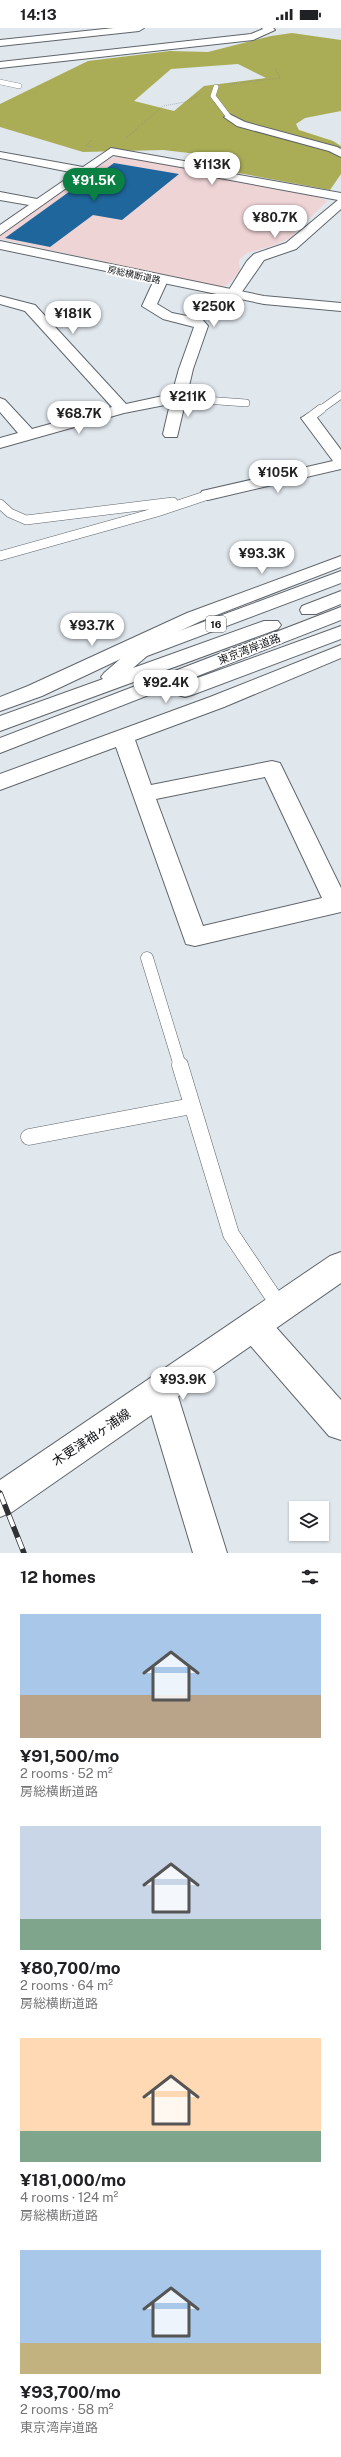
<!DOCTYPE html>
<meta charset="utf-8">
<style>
:root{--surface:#fff;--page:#f6f6f6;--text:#202124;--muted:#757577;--accent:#0b8043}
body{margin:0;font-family:"Public Sans","Noto Sans JP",sans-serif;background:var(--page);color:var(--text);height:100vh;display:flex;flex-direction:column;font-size:15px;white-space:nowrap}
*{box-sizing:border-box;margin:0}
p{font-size:13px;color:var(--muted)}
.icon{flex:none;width:22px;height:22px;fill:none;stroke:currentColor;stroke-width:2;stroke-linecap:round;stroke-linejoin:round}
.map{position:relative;height:1525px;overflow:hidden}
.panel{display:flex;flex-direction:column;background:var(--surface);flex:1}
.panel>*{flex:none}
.buttons{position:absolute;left:289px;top:1473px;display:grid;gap:8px}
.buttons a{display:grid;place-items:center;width:40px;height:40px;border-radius:0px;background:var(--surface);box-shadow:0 1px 3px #0004;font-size:20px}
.price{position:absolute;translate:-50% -34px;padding:0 9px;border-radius:14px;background:#fff;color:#222;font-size:13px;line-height:26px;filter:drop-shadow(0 1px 2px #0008)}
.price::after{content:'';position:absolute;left:50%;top:24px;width:12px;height:9px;margin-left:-6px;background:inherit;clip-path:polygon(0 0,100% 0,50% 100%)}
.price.current{background:var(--accent);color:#fff}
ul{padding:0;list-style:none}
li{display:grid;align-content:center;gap:8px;height:212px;padding:0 20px}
li span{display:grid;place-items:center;height:124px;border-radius:0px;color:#555}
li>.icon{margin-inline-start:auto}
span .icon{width:72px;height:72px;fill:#fffc;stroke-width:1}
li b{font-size:17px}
h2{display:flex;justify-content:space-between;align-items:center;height:48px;padding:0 20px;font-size:17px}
.status{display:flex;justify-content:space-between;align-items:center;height:28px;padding:0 20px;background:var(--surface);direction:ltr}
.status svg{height:11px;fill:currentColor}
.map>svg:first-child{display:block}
.education{fill:#efd4d6}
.forest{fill:#aaad56;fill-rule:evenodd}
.building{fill:#1f669c}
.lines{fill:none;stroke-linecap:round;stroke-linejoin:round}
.lane-far4-casing{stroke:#5f656b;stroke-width:5.5}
.lane-far3-casing{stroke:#5f656b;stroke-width:8}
.lane-far2-casing{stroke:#5f656b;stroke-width:10}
.lane-far1-casing{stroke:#5f656b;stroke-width:13}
.lane-casing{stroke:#5f656b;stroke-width:17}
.street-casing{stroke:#5f656b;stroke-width:2}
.secondary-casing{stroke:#5f656b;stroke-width:2}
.highway-casing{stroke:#5f656b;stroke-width:2}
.path{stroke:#82878b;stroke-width:1;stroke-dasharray:0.5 1.5;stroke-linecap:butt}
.lane-far4{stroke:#fff;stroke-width:5}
.lane-far3{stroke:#fff;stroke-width:7}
.lane-far2{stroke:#fff;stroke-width:9}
.lane-far1{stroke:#fff;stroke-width:12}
.lane{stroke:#fff;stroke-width:16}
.street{fill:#fff;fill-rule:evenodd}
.secondary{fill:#fff;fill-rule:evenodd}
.highway{fill:#fff;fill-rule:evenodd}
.rail-casing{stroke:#2f3134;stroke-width:5.5}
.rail{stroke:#fff;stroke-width:4;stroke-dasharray:12;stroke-linecap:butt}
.labels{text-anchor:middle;stroke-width:3.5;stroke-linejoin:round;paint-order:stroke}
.far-street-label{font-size:9px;fill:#111315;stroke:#fff}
.shield{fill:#fff;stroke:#585a5b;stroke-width:1}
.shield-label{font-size:10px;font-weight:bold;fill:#111315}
.street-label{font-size:11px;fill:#111315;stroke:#fff}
.near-street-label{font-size:13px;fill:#111315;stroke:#fff}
</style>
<div class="status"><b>14:13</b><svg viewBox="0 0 49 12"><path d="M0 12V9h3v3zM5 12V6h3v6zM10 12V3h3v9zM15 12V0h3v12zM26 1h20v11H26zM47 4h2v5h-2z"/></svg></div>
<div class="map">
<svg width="341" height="1525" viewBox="0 0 341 1525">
<rect width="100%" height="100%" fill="#e0e7ed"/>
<path class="education" d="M123,128l70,13 15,7 103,18 16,7 -37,37 -15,7 -28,8 -8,7 1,12 -13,13 -7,2 -220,-48v-5l99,-69 12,-7z"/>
<path class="forest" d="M292,5l49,7v71l-36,7 -9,6 3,6 34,11 8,5v28l-11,16 -113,-21 -19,-15 -35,-4 -80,2 -83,-25v-23l88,-43 82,-10 38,1 63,-16zM238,36l28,14 -62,8 -30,25 -40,-10 37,-32z"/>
<path class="building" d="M114,135l65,11 -57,46 -29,-5 -43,32 -45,-9 93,-67h5z"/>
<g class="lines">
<g class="lane-far4-casing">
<path id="lane-far4" d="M0,54l19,4
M216,59l-3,9 16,21"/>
</g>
<g class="lane-far3-casing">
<path id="lane-far3" d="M178,370l68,5
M320,382l21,-15"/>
</g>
<g class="lane-far2-casing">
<path id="lane-far2" d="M309,390l12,-9
M0,476l10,9 16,7 147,-18
M0,528l157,-44 51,-17"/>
</g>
<g class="lane-far1-casing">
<path id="lane-far1" d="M147,930l33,108"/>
</g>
<g class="lane-casing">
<path id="lane" d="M180,1037l51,169 49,73
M29,1109l163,-31"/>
</g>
<g class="street-casing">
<path id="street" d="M114,0h30l-5,3 -139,15v-6z
M262,0h11l2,2 -22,10 -253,28v-6l251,-28 12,-5z
M229,86l16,8 92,25 4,2v8l-12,-6 -92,-25 -13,-9z
M111,120l84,15 22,8 124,22v16l-45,40 -32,11 -25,36 -5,1 -7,-4 20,-32 7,-7 32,-11 52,-43 -124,-23 -22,-8 -79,-14 -113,80v-10l29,-20 -29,-5v-8l37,7 38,-26 -75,-15v-6l83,15z
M161,248l7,4 -11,24 15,9 30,6 6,7 -15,43 -16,68h-12l-2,-3 7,-30 -46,9 -124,35v-10l18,-5 -18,-21v-14l5,2 27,29 80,-22 -87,-96 -25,-7v-8l35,9 91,99 46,-10 7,-25 15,-42 -31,-8 -21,-13 12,-26z
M309,385l6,2 26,35v19l-133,31 -6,-1 -2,-4 2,-4 131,-30 -32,-43z
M341,528v11l-140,54 -159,75 -42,15v-14l28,-11 159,-73z
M341,617v13l-117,49 -89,33 16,45 121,-24 8,2 61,125v24l-146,34 -9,-2 -70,-197 -116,43v-16l210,-77zM265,749l57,121 -119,28 -47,-127z
M254,1283l11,4 76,85v40l-12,-4 -86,-99 -5,-11 5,-11z
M160,1346l11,5 5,11 51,163h-34l-49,-163 5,-11z"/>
</g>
<g class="secondary-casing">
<path id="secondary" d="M341,1224v31l-329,229 -12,5v-37l330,-224z"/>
</g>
<g class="highway-casing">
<path id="highway" d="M0,213l264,55 77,7v8l-77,-7 -264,-55z
M341,543v12l-194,73 -14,12 131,-47h14l3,4 -3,4 -278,102v-15l103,-37 -2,-2 3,-4 29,-25z
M341,563v13l-25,10h-14l-2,-4 2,-4z
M341,579v13l-341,133v-15z
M341,598v13l-149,56 -7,2 -7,-2 -3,-5 3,-5z"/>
</g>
<path class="path" d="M230,56l50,-6 -5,-10
M126,110l37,-32 22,-4 13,-6
M91,112l-5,6 5,1"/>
<use href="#lane-far4" class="lane-far4"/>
<use href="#lane-far3" class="lane-far3"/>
<use href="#lane-far2" class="lane-far2"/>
<use href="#lane-far1" class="lane-far1"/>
<use href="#lane" class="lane"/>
<use href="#street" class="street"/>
<use href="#secondary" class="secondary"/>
<use href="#highway" class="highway"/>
<g class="rail-casing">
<path id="rail" d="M0,1465l24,60"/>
</g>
<use href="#rail" class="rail"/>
</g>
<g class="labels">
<g class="far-street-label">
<text transform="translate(134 247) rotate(12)" y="3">房総横断道路</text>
</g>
<rect class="shield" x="206" y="588" width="20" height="16" rx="3"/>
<g class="shield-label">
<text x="216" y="600">16</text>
</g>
<g class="street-label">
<text transform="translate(249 621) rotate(-21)" y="4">東京湾岸道路</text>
</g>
<g class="near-street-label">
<text transform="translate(91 1409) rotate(-34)" y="5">木更津袖ヶ浦線</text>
</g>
</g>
</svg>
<div class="buttons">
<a><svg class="icon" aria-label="layers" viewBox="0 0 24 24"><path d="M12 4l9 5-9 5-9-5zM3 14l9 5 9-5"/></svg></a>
</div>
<b class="price" style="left:212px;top:158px">¥113K</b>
<b class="price current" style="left:94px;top:174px">¥91.5K</b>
<b class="price" style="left:275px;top:211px">¥80.7K</b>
<b class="price" style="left:214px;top:300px">¥250K</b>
<b class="price" style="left:73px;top:307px">¥181K</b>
<b class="price" style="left:188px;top:390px">¥211K</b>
<b class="price" style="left:79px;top:407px">¥68.7K</b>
<b class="price" style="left:278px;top:466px">¥105K</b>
<b class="price" style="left:262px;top:547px">¥93.3K</b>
<b class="price" style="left:92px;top:619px">¥93.7K</b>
<b class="price" style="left:166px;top:676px">¥92.4K</b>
<b class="price" style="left:183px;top:1373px">¥93.9K</b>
</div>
<section class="panel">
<h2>12 homes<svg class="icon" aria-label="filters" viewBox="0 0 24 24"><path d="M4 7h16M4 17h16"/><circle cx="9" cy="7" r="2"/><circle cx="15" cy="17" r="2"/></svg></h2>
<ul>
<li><span style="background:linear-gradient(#a9c7e8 65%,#b9a48a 0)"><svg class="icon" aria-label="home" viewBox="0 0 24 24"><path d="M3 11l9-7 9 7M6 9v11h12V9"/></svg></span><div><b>¥91,500/mo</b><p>2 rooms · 52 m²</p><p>房総横断道路</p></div></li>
<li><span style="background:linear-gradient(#c9d6e8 75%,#7fa58c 0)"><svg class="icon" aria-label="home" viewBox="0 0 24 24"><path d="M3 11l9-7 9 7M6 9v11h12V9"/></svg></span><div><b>¥80,700/mo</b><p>2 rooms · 64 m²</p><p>房総横断道路</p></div></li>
<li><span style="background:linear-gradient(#ffd9b3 75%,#7fa58c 0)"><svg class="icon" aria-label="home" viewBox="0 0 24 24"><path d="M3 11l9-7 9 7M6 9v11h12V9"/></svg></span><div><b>¥181,000/mo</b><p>4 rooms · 124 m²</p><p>房総横断道路</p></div></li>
<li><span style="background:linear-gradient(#a9c7e8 75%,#c2b280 0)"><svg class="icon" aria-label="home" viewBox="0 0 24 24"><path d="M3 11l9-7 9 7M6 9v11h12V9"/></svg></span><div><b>¥93,700/mo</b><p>2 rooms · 58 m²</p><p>東京湾岸道路</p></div></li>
</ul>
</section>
